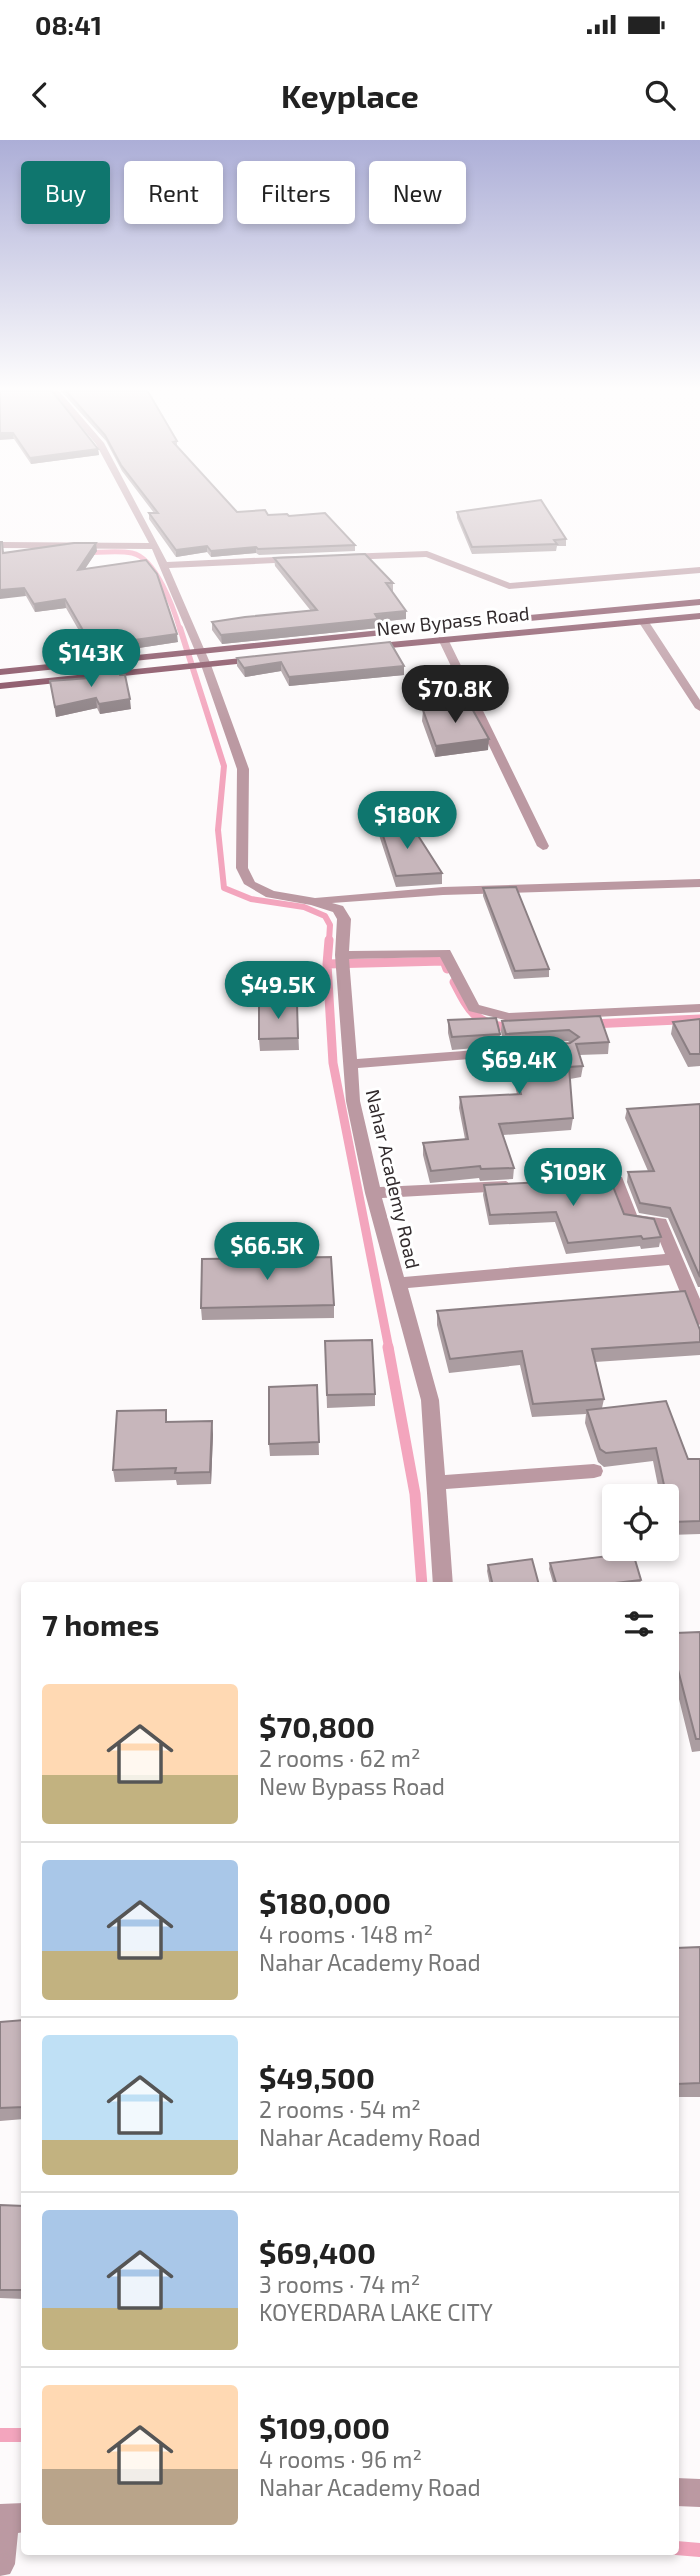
<!DOCTYPE html>
<meta charset="utf-8">
<style>
:root{--surface:#fff;--page:#f6f6f6;--text:#222;--muted:#767676;--line:#e0e0e0;--accent:#0f766e}
body{margin:0;font-family:"Exo 2",sans-serif;background:var(--page);color:var(--text);height:100vh;display:flex;flex-direction:column;font-size:26px;white-space:nowrap}
*{box-sizing:border-box;margin:0}
p{font-size:23px;color:var(--muted)}
.icon{flex:none;width:38px;height:38px;fill:none;stroke:currentColor;stroke-width:2;stroke-linecap:round;stroke-linejoin:round}
.map{position:relative;flex:1;overflow:hidden}
.panel{position:absolute;left:21px;top:1442px;width:658px;height:973px;display:flex;flex-direction:column;background:var(--surface);border-radius:7px;box-shadow:0 4px 10px #0003}
.panel>*{flex:none}
.guide{position:absolute;left:21px;top:21px;width:658px;height:63px;display:flex;gap:14px}
.fabs{position:absolute;left:602px;top:1344px;display:grid;gap:14px}
.fabs a{display:grid;place-items:center;width:77px;height:77px;border-radius:7px;background:var(--surface);box-shadow:0 4px 10px #0003;font-size:35px}
.price{position:absolute;translate:-50% -60px;padding:0 16px;border-radius:24px;background:var(--accent);color:#fff;font-size:23px;line-height:46px;filter:drop-shadow(0 2px 4px #0008)}
.price::after{content:'';position:absolute;left:50%;top:42px;width:21px;height:16px;margin-left:-10px;background:inherit;clip-path:polygon(0 0,100% 0,50% 100%)}
.price.current{background:#222;color:#fff}
ul{padding:0;list-style:none}
li{display:flex;align-items:center;gap:21px;height:175px;padding:0 21px}
li+li{border-top:2px solid var(--line)}
li span{display:grid;place-items:center;flex:none;width:196px;height:140px;border-radius:7px;color:#555}
li>.icon{margin-inline-start:auto}
span .icon{width:84px;height:84px;fill:#fffc;stroke-width:1}
li b{font-size:30px}
h2{display:flex;justify-content:space-between;align-items:center;height:84px;padding:0 21px;font-size:30px}
.chip{padding:0 24px;border-radius:7px;background:var(--surface);box-shadow:0 4px 10px #0003;font-size:24px;line-height:63px}
.chip.current{background:var(--accent);color:#fff}
.status{display:flex;justify-content:space-between;align-items:center;height:49px;padding:0 35px;background:var(--surface);direction:ltr}
.status svg{height:19px;fill:currentColor}
header{display:flex;justify-content:space-between;align-items:center;height:91px;padding:0 21px;background:var(--surface);font-size:32px;font-weight:700}
.map>svg:first-child{display:block}
.lines{fill:none;stroke-linecap:round;stroke-linejoin:round}
.stream-far4{stroke:#f3a5bd;stroke-width:5}
.stream-far3{stroke:#f3a5bd;stroke-width:6}
.stream-far2{stroke:#f3a5bd;stroke-width:9}
.stream-far1{stroke:#f3a5bd;stroke-width:11}
.stream{stroke:#f3a5bd;stroke-width:14}
.minor{fill:#bb99a2;fill-rule:evenodd}
.major{fill:#81485b;fill-rule:evenodd}
.wall{fill:#ab9da1}
.shaded-wall{fill:#8b7f83}
.building{fill:#c7b6bb;stroke:#8b7f83;stroke-width:2}
.labels{text-anchor:middle;stroke-width:6;stroke-linejoin:round;paint-order:stroke}
.far-street-label{font-size:19px;fill:#322b2d;stroke:#fff}
</style>
<div class="status"><b>08:41</b><svg viewBox="0 0 49 12"><path d="M0 12V9h3v3zM5 12V6h3v6zM10 12V3h3v9zM15 12V0h3v12zM26 1h20v11H26zM47 4h2v5h-2z"/></svg></div>
<header><svg class="icon" aria-label="back" viewBox="0 0 24 24"><path d="M15 5l-7 7 7 7"/></svg>Keyplace<svg class="icon" aria-label="search" viewBox="0 0 24 24"><circle cx="10" cy="10" r="6"/><path d="M15 15l6 6"/></svg></header>
<div class="map">
<svg width="700" height="2436" viewBox="0 0 700 2436">
<rect width="100%" height="100%" fill="#fdfafb"/>
<g class="lines">
<path class="stream-far4" d="M82,413c16,0 34,-3 50,0 24,5 42,56 48,77"/>
<path class="stream-far3" d="M180,488l44,138 -6,64 6,58 27,11 53,8 21,9 5,9 -1,16"/>
<path class="stream-far2" d="M329,800l-2,24 6,99 56,286
M327,824l117,-3 3,8
M454,842c16,31 22,43 59,46
M591,884l109,-5"/>
<path class="stream-far1" d="M388,1207l27,147 7,92"/>
<path class="stream" d="M0,2295h24
M676,2408l24,2"/>
<path class="minor" d="M51,251h8l45,52 63,119 129,-6 5,3 -5,3 -127,6 42,97 38,104 -1,99 7,14 19,9 41,7 128,-11 257,-8v8l-257,8 -111,8 11,3 8,13 -2,32 101,-1 29,55 30,8 191,-9v8l-191,9 -40,-10 -29,-54 -91,2 8,100 174,-13 7,4 -7,4 -173,14 2,33 20,86 126,-6 8,5 -8,5 -124,7 22,79 261,-23 -11,-27 -29,-4 -15,-37 -20,1 -8,-5 8,-5h32l15,38 29,4 34,80v26l-9,-6 -22,-54 -261,23 31,112 6,75 149,-11 7,2 2,5 -2,5 -7,2 -148,11 7,97h-20l-12,-186 -56,-207 -19,-92 -11,-146 2,-36 -4,-7 -22,-7 -45,-8 -22,-13 -8,-16 1,-99 -36,-104 -49,-116 -152,-1v-6l149,1 -53,-99z
M427,411l83,32 190,-16v6l-191,16 -83,-32 -81,3 -5,-3 5,-3z
M639,479h8l53,81v11l-5,-3 -57,-87z
M439,497l9,2 101,207 -2,3 -4,1 -6,-4 -99,-207z
M676,2338l24,1v28l-24,-1z
M24,2363v29l-6,1 -3,31 -5,10 -10,2v-72z"/>
<path class="major" d="M700,459v6l-192,18 -5,-3 5,-3z
M700,473v6l-331,31 -5,-3 5,-3z
M390,489l4,1v4l-394,41v-6z
M261,516l4,1v4l-265,28v-6z"/>
</g>
<path class="wall" d="M0,251l98,58 1,6 -68,9 -17,-25z
M61,251h86l30,50v5l60,66 52,4 66,29v6l-96,4 -3,-2 -45,4 -4,-5 -31,5 -27,-38v-6h5l-32,-42 -16,-30z
M457,372l109,27v7h-9l-1,5 -84,3 -15,-36z
M97,411l-12,17 93,74 -85,13 -27,-47 -31,4 -9,-16 -23,-43z
M274,418l119,25v8h-1l14,28 -28,3v6l-156,16 -10,-14v-8l99,-11 -36,-45z
M237,518l167,8v9l-115,11 -8,-15 -36,6 -8,-11z
M86,533l45,36 -31,5 -3,-6 -41,9 -6,-36 36,-3z
M423,570l65,40 -53,7 -13,-36z
M379,683l63,50v11l-46,3 -17,-52z
M483,748l66,81v8l-35,2 -31,-83z
M297,863l2,47 -39,1 -1,-12z
M600,876l9,26 -1,12 -29,1 4,11 -2,11 -11,2 3,39 -2,12 -68,5 11,33 -1,11 -33,2 -1,-3 -49,5 -7,-28v-12l42,-4 -6,-31 1,-11 57,-3 -9,-35 1,-11 61,-5 -2,-2 -63,5 -4,-14 1,-11z
M700,879v47l-12,1 -17,-33 2,-12z
M448,880l52,14 -1,12 -47,4 -4,-17z
M700,964v183h-2l-30,-69 -29,-5 -12,-31 1,-10 20,-1 -23,-53 2,-9z
M484,1045l140,29 37,23 -2,10 -18,2 -1,-3 -74,8 -11,-32 -66,3 -6,-30z
M334,1165v13l-132,2 -1,-12z
M437,1171l263,31v13l-105,7 9,37 -2,9 86,51h12v75l-31,1 -2,-9v-30h-7l-7,-35 -49,6 -6,-5 -13,-39 1,-9 -54,3 -12,-52 -71,8 -12,-48z
M325,1201l50,53v12l-48,2z
M317,1245l2,70 -49,1 -1,-12z
M168,1282l45,12 -2,50 -34,1 -1,-5 -61,2 -2,-12z
M550,1423l91,17 -1,6h-86l-5,-17z
M488,1425l51,21h-49l-3,-15z
M700,1492v119l-8,1 -16,-65v-54z
M700,1807v150h-24v-149z
M24,1880v99l-24,2v-99z
M0,2065l24,1v93l-24,-1z"/>
<path class="shaded-wall" d="M0,293h13l1,6 -14,1z
M98,309l1,6 -68,9 -1,-6z
M96,403l1,8 -18,27 -1,-8z
M207,406v6l-31,5v-7z
M256,407v6l-45,4v-6z
M24,448l2,8 -26,3v-9z
M65,459l1,9 -31,4 -1,-8z
M406,471v8l-28,3v6l-156,16 -1,-9z
M177,494l1,8 -85,13 -1,-9z
M281,522v9l-36,6 -1,-9z
M404,526v9l-115,11v-9z
M96,558l1,10 -41,9 -1,-10z
M130,559l1,10 -31,5 -1,-10z
M489,599l-1,11 -53,7 1,-11z
M212,1281l1,13 -2,50 -1,-12z"/>
<path class="building" d="M0,251h52l46,58 -68,9 -17,-25h-13z
M66,251h81l3,4 27,46 -4,1 64,70 28,-2 3,5 19,-1 2,2 36,-3 30,32 -97,4 -2,-2 -45,4 -4,-5 -31,4 -27,-37h9l-37,-48 -16,-30z
M541,360l25,39 -12,1 3,4 -85,3 -15,-35z
M0,402h2l1,11 71,-10h22l-18,27 68,-10 11,14 20,60 -85,12 -27,-47 -31,5 -10,-16 -24,2z
M365,414l28,29h-7l20,28 -31,3 3,5 -157,16 -9,-13 33,-5 72,-7 -43,-52z
M390,502l14,24 -115,11 -8,-15 -37,6 -7,-10z
M118,529l2,6h5l5,24 -31,5 -3,-6 -41,9 -5,-26 38,-3 -2,-5z
M470,565l19,34 -53,7 -13,-36z
M379,683h31l32,50 -46,3z
M516,747l33,82 -34,2 -32,-83z
M297,863l1,35 -39,1v-35z
M600,876l9,26 -33,2 7,22 -14,1 4,51 -74,6 15,44 -33,1 -1,-3 -49,5 -8,-28 45,-4 -8,-42 61,-3 -12,-46 61,-5 9,-6 -10,-7 -63,4 -4,-13z
M496,878l4,16 -48,3 -4,-17z
M700,879v35h-10l-17,-32z
M700,964v173l-30,-69 -30,-5 -12,-31 26,-1 -27,-62z
M610,1039l14,35 30,5 7,18 -18,2 -2,-3 -73,7 -12,-31 -66,3 -6,-30z
M331,1117l3,48 -133,3 1,-49z
M685,1151l15,39v12l-108,7 12,50 -71,5 -11,-53 -72,8 -13,-48z
M372,1200l3,54 -48,1 -2,-54z
M317,1245l2,57 -50,2v-57z
M666,1261l22,58h12v62l-28,1 -16,-74 -50,5 -6,-4 -13,-39z
M166,1270v12l46,-1 -2,51 -35,1 1,-5 -63,2 4,-59z
M633,1413l8,27 -52,6h-32l-7,-23z
M532,1419l7,26 -46,1 -5,-21z
M700,1492v107h-4l-20,-77v-29z
M700,1807v136l-24,1v-136z
M24,1880v87l-24,1v-86z
M0,2065l24,1v84h-24z"/>
<linearGradient id="sky" x2="0" y2="1"><stop stop-color="#acaed7"/><stop offset="0.42" stop-color="#fefdfd"/><stop offset="1" stop-color="#fefdfd" stop-opacity="0"/></linearGradient>
<rect width="700" height="592" fill="url(#sky)"/>
<g class="labels">
<g class="far-street-label">
<text transform="translate(453 481) rotate(-6)" y="7">New Bypass Road</text>
<text transform="translate(393 1039) rotate(77)" y="7">Nahar Academy Road</text>
</g>
</g>
</svg>
<div class="fabs">
<a><svg class="icon" aria-label="locate" viewBox="0 0 24 24"><circle cx="12" cy="12" r="6"/><path d="M12 2v4M12 18v4M2 12h4M18 12h4"/></svg></a>
</div>
<b class="price" style="left:91px;top:549px">$143K</b>
<b class="price current" style="left:455px;top:585px">$70.8K</b>
<b class="price" style="left:407px;top:711px">$180K</b>
<b class="price" style="left:278px;top:881px">$49.5K</b>
<b class="price" style="left:519px;top:956px">$69.4K</b>
<b class="price" style="left:573px;top:1068px">$109K</b>
<b class="price" style="left:267px;top:1142px">$66.5K</b>
<div class="guide">
<a class="chip current">Buy</a>
<a class="chip">Rent</a>
<a class="chip">Filters</a>
<a class="chip">New</a>
</div>
<section class="panel">
<h2>7 homes<svg class="icon" aria-label="filters" viewBox="0 0 24 24"><path d="M4 7h16M4 17h16"/><circle cx="9" cy="7" r="2"/><circle cx="15" cy="17" r="2"/></svg></h2>
<ul>
<li><span style="background:linear-gradient(#ffd9b3 65%,#c2b280 0)"><svg class="icon" aria-label="home" viewBox="0 0 24 24"><path d="M3 11l9-7 9 7M6 9v11h12V9"/></svg></span><div><b>$70,800</b><p>2 rooms · 62 m²</p><p>New Bypass Road</p></div></li>
<li><span style="background:linear-gradient(#a9c7e8 65%,#c2b280 0)"><svg class="icon" aria-label="home" viewBox="0 0 24 24"><path d="M3 11l9-7 9 7M6 9v11h12V9"/></svg></span><div><b>$180,000</b><p>4 rooms · 148 m²</p><p>Nahar Academy Road</p></div></li>
<li><span style="background:linear-gradient(#bfe0f5 75%,#c2b280 0)"><svg class="icon" aria-label="home" viewBox="0 0 24 24"><path d="M3 11l9-7 9 7M6 9v11h12V9"/></svg></span><div><b>$49,500</b><p>2 rooms · 54 m²</p><p>Nahar Academy Road</p></div></li>
<li><span style="background:linear-gradient(#a9c7e8 70%,#c2b280 0)"><svg class="icon" aria-label="home" viewBox="0 0 24 24"><path d="M3 11l9-7 9 7M6 9v11h12V9"/></svg></span><div><b>$69,400</b><p>3 rooms · 74 m²</p><p>KOYERDARA LAKE CITY</p></div></li>
<li><span style="background:linear-gradient(#ffd9b3 60%,#b9a48a 0)"><svg class="icon" aria-label="home" viewBox="0 0 24 24"><path d="M3 11l9-7 9 7M6 9v11h12V9"/></svg></span><div><b>$109,000</b><p>4 rooms · 96 m²</p><p>Nahar Academy Road</p></div></li>
</ul>
</section>
</div>
